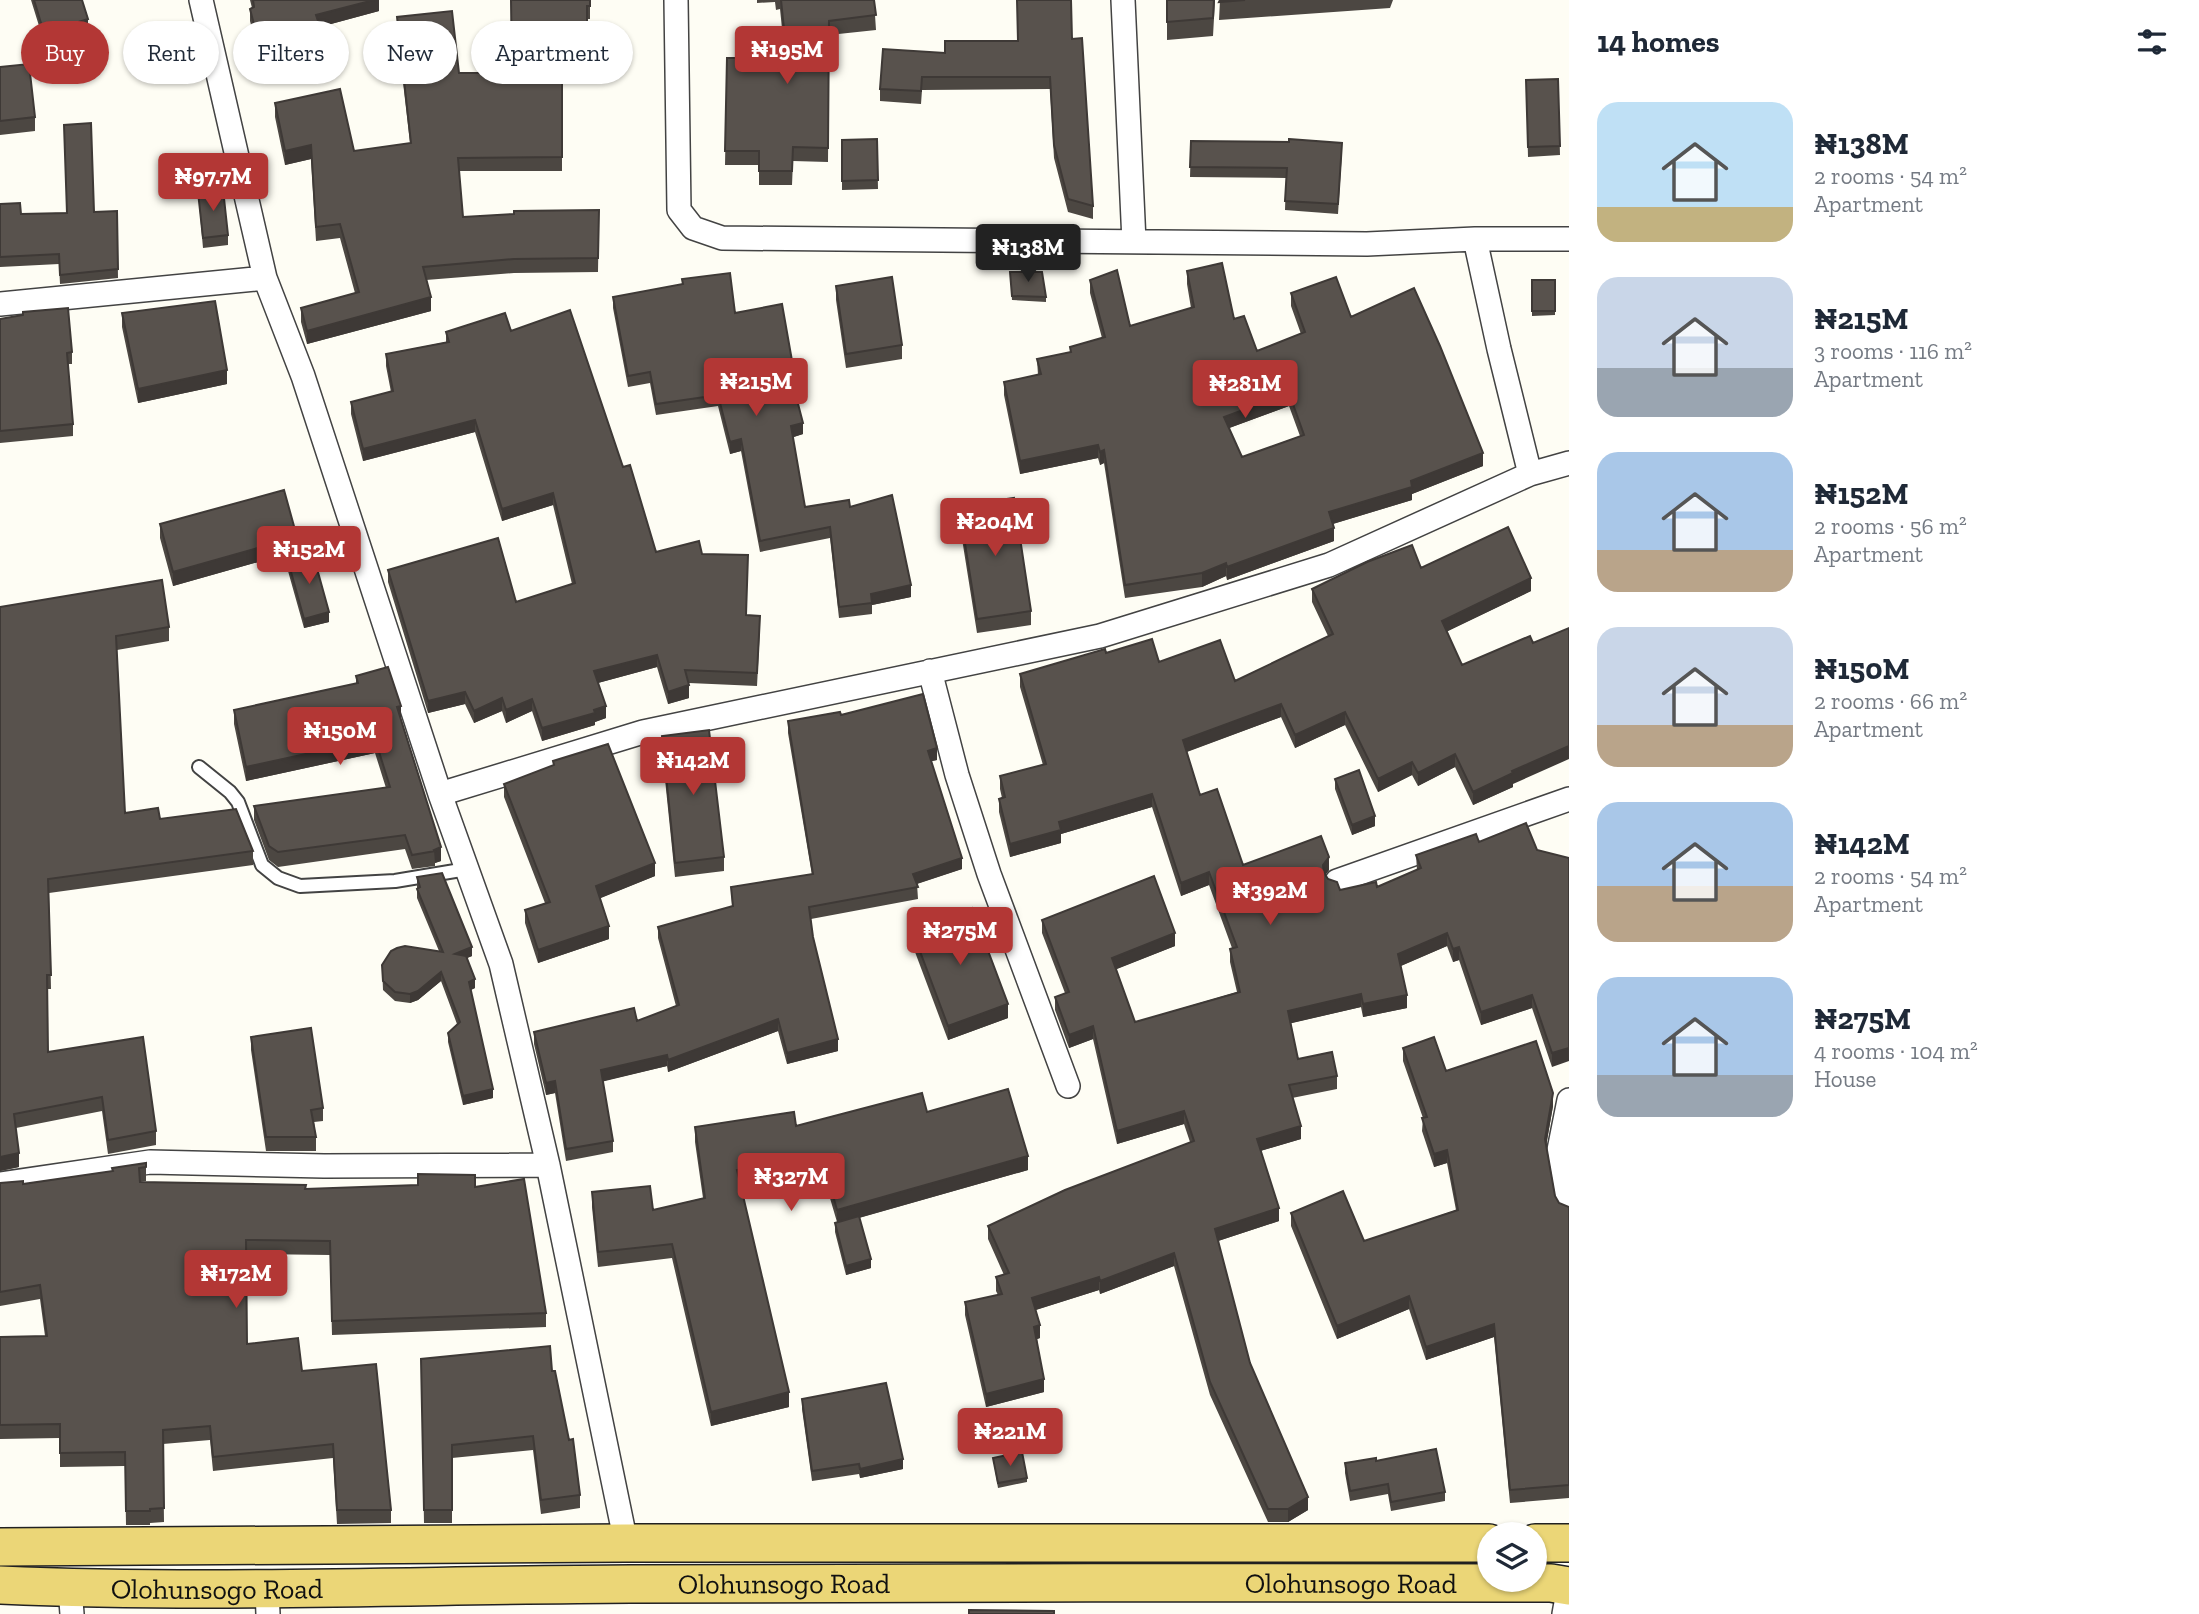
<!DOCTYPE html>
<meta charset="utf-8">
<style>
:root{--surface:#fff;--page:#f6f6f7;--text:#1f2937;--muted:#747a83;--accent:#b33735}
body{margin:0;font-family:"Zilla Slab",serif;background:var(--page);color:var(--text);height:100vh;display:flex;flex-direction:column;font-size:26px;white-space:nowrap}
*{box-sizing:border-box;margin:0}
p{font-size:23px;color:var(--muted)}
.icon{flex:none;width:38px;height:38px;fill:none;stroke:currentColor;stroke-width:2;stroke-linecap:round;stroke-linejoin:round}
.map{position:relative;flex:1;overflow:hidden}
.panel{display:flex;flex-direction:column;background:var(--surface);width:630px}
.panel>*{flex:none}
.hud{position:absolute;left:21px;top:21px;width:665px;height:63px;display:flex;gap:14px}
.controls{position:absolute;left:1477px;top:1522px;display:grid;gap:14px}
.controls a{display:grid;place-items:center;width:70px;height:70px;border-radius:50%;background:var(--surface);box-shadow:0 2px 5px #0004;font-size:35px}
.price{position:absolute;translate:-50% -60px;padding:0 16px;border-radius:7px;background:var(--accent);color:#fff;font-size:23px;line-height:46px;filter:drop-shadow(0 2px 4px #0008)}
.price::after{content:'';position:absolute;left:50%;top:42px;width:21px;height:16px;margin-left:-10px;background:inherit;clip-path:polygon(0 0,100% 0,50% 100%)}
.price.active{background:#222;color:#fff}
ul{padding:0;list-style:none}
li{display:flex;align-items:center;gap:21px;height:175px;padding:0 28px}
li span{display:grid;place-items:center;flex:none;width:196px;height:140px;border-radius:21px;color:#555}
li>.icon{margin-inline-start:auto}
span .icon{width:84px;height:84px;fill:#fffc;stroke-width:1}
li b{font-size:30px}
h2{display:flex;justify-content:space-between;align-items:center;height:84px;padding:0 28px;font-size:30px}
.tag{padding:0 24px;border-radius:32px;background:var(--surface);box-shadow:0 2px 5px #0004;font-size:24px;line-height:63px}
.tag.active{background:var(--accent);color:#fff}
main{display:flex;flex:1;min-height:0}
.map>svg:first-child{display:block}
.lines{fill:none;stroke-linecap:round;stroke-linejoin:round}
.lane-casing{stroke:#434343;stroke-width:16}
.street-casing{stroke:#434343;stroke-width:26}
.primary-casing{stroke:#212121;stroke-width:40}
.lane{stroke:#fff;stroke-width:12}
.street{stroke:#fff;stroke-width:23}
.primary{stroke:#ebd677;stroke-width:37}
.wall{fill:#4c4742;fill-rule:evenodd}
.shaded-wall{fill:#3e3936}
.building{fill:#58524d;stroke:#3e3936;stroke-width:2;fill-rule:evenodd}
.labels{text-anchor:middle;stroke-width:7;stroke-linejoin:round;paint-order:stroke}
.street-label{font-size:28px;fill:#101010;stroke:#fff}
</style>
<main>
<div class="map">
<svg width="1569" height="1614" viewBox="0 0 1569 1614">
<rect width="100%" height="100%" fill="#fefdf4"/>
<g class="lines">
<g class="lane-casing">
<path id="lane" d="M199,767l31,25 8,10 24,63 16,13 22,8 95,-5 72,-12"/>
</g>
<g class="street-casing">
<path id="street" d="M201,0l64,278 38,98 137,418 61,170 47,201 78,378
M676,0l3,210 14,18 29,10 645,6 108,-5h94
M1123,0l11,242
M1475,239l24,110 31,125
M0,304l265,-26
M930,671l27,104 32,99 79,212
M440,794l203,-62 457,-96 229,-71 201,-91 39,-11
M1337,881l232,-82
M1569,1100l-10,50 10,57
M0,1184l150,-22 174,4 224,-1
M70,1588l2,26
M267,1589l1,25
M1564,1614l5,-28"/>
</g>
<g class="primary-casing">
<g id="primary">
<path d="M1535,1543h34"/>
<path d="M0,1547l626,-4h863"/>
<path id="s1" d="M0,1585c210,9 421,0 631,-1 307,-2 613,-1 920,-1l18,3"/>
</g>
</g>
<use href="#lane" class="lane"/>
<use href="#street" class="street"/>
<use href="#primary" class="primary"/>
</g>
<path class="wall" d="M31,0h51l6,29 -44,13z
M250,0h129v11l-59,16 2,19 -62,15 -10,-40v-12l2,-1z
M590,0v19h-3v24l-25,1v127h-103l4,46 136,-7 -1,62 -84,1 -88,7 5,31 -124,33 -6,-22v-14l54,-15 -15,-55 -24,3 -5,-82 -26,6 -10,-48v-14l79,48 56,-8 -13,-113v-13l62,56h52z
M757,0h117l2,30 -47,5 -1,127 -35,-1 -1,24h-33v-20h-34l2,-107h58l-5,-49 -4,1 -1,-8 -18,1z
M1167,0h48l-2,36 -46,4z
M1220,0h173l-3,8 -171,12z
M1072,39l21,167v13l-25,-7 -14,-54 -4,-69 -128,1 -1,14 -41,-3v-12l65,-36 73,-12z
M0,67l35,50v14l-35,4z
M1558,79l2,76 -32,2 -2,-77z
M877,139l1,50 -36,1v-50z
M1191,141l151,11 -4,62 -53,-4 1,-32 -96,-1z
M198,192l30,43v10l-25,3z
M0,204l21,10 96,-3 1,67 -58,6 -1,-20 -59,3z
M1187,271l47,48 23,32 44,-17 -10,-28v-13l60,24 132,149 -71,28v6l-79,24 1,17 -107,39 -1,-4 -24,11 -77,11 -21,-135 -4,2 -2,-7 -78,16 -16,-79v-13l34,-7 -1,-16 33,-7v-5l32,-9 -12,-45v-13l40,46 61,-18 -4,-24zM1289,406l11,30 -58,21 -13,-29z
M1010,272l36,25v5l-34,-2z
M682,279l53,34 59,59 -1,11 10,51 -10,3 12,70h45l61,90 -39,8v9l-33,4 -9,-80 -70,14 -19,-101 -11,3 -12,-48 -62,9 -6,-32 -22,4 -15,-79v-11l69,-13z
M1532,280h23v35l-23,1z
M836,286l66,59v14l-56,9 -10,-68z
M122,313l105,71 -89,19 -16,-76z
M0,319l72,33v12h-4l5,60v12l-73,7z
M511,331l112,136 33,85 46,2 44,61 14,13 -3,58 -68,-3v15l-21,6 -11,-37 -59,16 8,35 -11,4v3l-53,16 -10,-30 -26,12 -4,-12 -28,12 -9,-19 -37,9 -40,-131v-12l128,32 56,-18 -19,-79 -51,16 -27,-89 -112,29 -12,-47v-12l40,-10 -5,-26v-12l60,-12v-10z
M959,506l72,105v14l-54,8 -18,-113z
M160,524l137,27 -124,35 -13,-48z
M288,561l41,61 -25,6 -16,-57z
M1421,568l110,23 -84,40 66,153v3l-40,18 -18,-38 -37,19 -6,-11 -34,17 -33,-67 -50,23 -14,-31 -94,35 13,43 43,70 86,5 -4,5 15,15 37,-3 40,-17 -1,-15 63,-13 58,8 32,8 -17,209 -20,-59 -51,17 -22,-65 -6,2 -6,-16 -46,20 6,42 -44,9 -2,-10 -70,16 7,36 39,17v13l-45,9 9,41 -41,12 19,70 -61,20 32,122 58,147 -20,12h-20l-58,-127 -36,-129 -74,28 -1,-4 -63,20 4,28 -3,1 7,53 -58,15 -21,-92v-13l33,-7 -2,-4v-14l8,-2 -16,-36v-13l202,-84 -6,-18 -67,20 -24,-105 -24,9 -14,-38v-13l10,-4 -23,-60v-13l133,26 -59,23 19,53 102,-30 -7,-30v-13l2,-1 -23,-63 -28,11 -29,-89 -91,27v9l-51,14 -11,-45v-13l3,-1 -2,-9v-13l43,-11 -23,-78v-13l86,-21 53,9 76,19 93,-45 -16,-34v-13z
M0,607l169,20v14l-52,9 8,163 35,6 93,32v14l-204,28 2,96h-4l1,63 108,79v14l-48,9 -6,-43 -86,17 3,39 -19,4z
M356,676l45,43 40,142 -6,2v3l-23,3 -7,-20 -127,18 -9,-7 -15,-40v-14l132,-18 -11,-35 -129,28 -12,-57v-14l122,-26z
M841,715l96,45 -6,1 31,108 -45,15 1,15 -107,20 2,18 25,114 -51,13 -9,-33 -110,41 -1,-6 -64,15 10,60v11l-47,9 -11,-68 -9,2 -12,-51v-12l103,-11 39,-15 -18,-68v-11l74,-21 -1,-19 81,-12 -24,-142v-12z
M662,736l62,121v14l-49,6 -13,-127z
M553,761l102,115 -55,22 9,41 -71,24 -13,-40v-13l20,-7 -41,-106v-13l49,-18z
M1335,779l40,47 -23,9 -17,-46z
M417,877l55,79 -5,2 8,30 -5,2 23,108 -30,7 -15,-63v-9l9,-9 -16,-43 -23,19 -8,3 -15,-2 -12,-11 -1,-25 57,-14 -22,-53z
M912,930l96,88 -60,22 -36,-96z
M251,1037l72,71v13l-9,1 2,15v14h-50l-15,-101z
M1403,1048l43,23 107,35 -7,40 9,50 4,7 10,4v291l-59,5 -16,-166 -68,23 -17,-51 -72,30 -46,-113v-13l73,28 92,-31 -9,-47 -13,4 -12,-36 1,-13 -20,-57z
M927,1112l101,58 -169,48 12,50 -25,7 -11,-43v-9l2,-1 -15,-51 -82,13 49,223 -78,19 -39,-168 -74,9 -6,-60v-15l61,18 50,-12 -8,-56v-15l101,-1z
M146,1167v14l-6,1 165,7 170,-2 71,126v14l-214,8 -2,-80 -84,-1 1,90 55,27 89,139v13l-54,1 -4,-66 -120,13 -3,-31 -47,4 1,78 -14,1v2h-24l-1,-59 -65,1v-29l-60,1v-102l45,-1 -5,-37 -40,7v-123l23,1z
M421,1359l131,12 28,124v13l-39,6 -8,-64 -81,8v65h-28z
M802,1399l101,70 -43,9 -1,-4 -47,7 -10,-72z
M993,1458l34,20v4l-29,6z
M1376,1461l69,31v9l-54,10 -3,-17 -38,7 -5,-28v-10z"/>
<path class="shaded-wall" d="M374,0h5v11l-63,17v-13z
M88,19v10l-44,13v-9z
M322,33v13l-62,15v-13z
M311,145v14l-26,6v-14z
M431,297v14l-124,33v-13z
M227,370v14l-89,19v-14z
M1289,393v13l-65,24v-13z
M475,420v12l-112,29v-12z
M803,423v11l-12,4v-12z
M741,439v12l-11,3v-12z
M1098,445v13l-78,16v-13z
M1104,450v13l-4,2v-13z
M1483,453v13l-71,28v6l-83,25v-13z
M553,493v12l-51,16v-12z
M1334,528v13l-107,39v-13z
M297,537v14l-124,35v-14z
M1226,563v13l-24,11v-14z
M1531,578v13l-89,43v-13z
M911,585v12l-39,8 -1,-11z
M329,612v10l-25,6v-9z
M657,655v12l-63,17v-13z
M689,685v13l-21,6v-12z
M465,692v12l-37,9v-12z
M502,698v13l-28,12v-12z
M532,699v12l-26,12v-13z
M1281,704v13l-98,36v-13z
M401,706v14l-4,-13z
M606,706v12l-11,4v3l-53,16v-13z
M1345,712v13l-50,23v-13z
M375,739v14l-129,28v-14z
M1569,746v13l-56,25v3l-40,18v-13l39,-21z
M937,748v12l-9,2v-11z
M1455,754v13l-37,19v-13z
M1412,762v13l-34,17v-13z
M1152,794v13l-91,27v9l-51,14v-13l49,-22z
M1375,816v10l-23,9v-10z
M441,847v14l-6,2 -1,-13z
M1329,857v13l-6,8v-13z
M962,858v11l-49,16v-11z
M655,863v13l-59,24v-14z
M1209,872v13l-28,11v-13z
M609,926v13l-71,24v-13z
M1175,933v13l-63,25v-13z
M1447,933v13l-49,21v-13z
M472,947v9l-17,7v-9z
M1459,947v13l-6,2v-13z
M441,972v9l-23,19 -8,3v-9z
M475,979v9l-6,3v-9z
M1361,994v13l-73,17v-13z
M1407,995v13l-44,9v-13z
M1532,995v13l-51,17v-13z
M1008,1004v14l-60,22v-14z
M778,1019v12l-110,41v-12z
M1093,1026v13l-24,9v-13z
M838,1039v12l-51,13v-11z
M1569,1048v13l-17,6v-14z
M667,1055v11l-66,16v-12z
M555,1081v12l-9,2v-12z
M493,1089v9l-30,7v-9z
M1553,1093v13l-8,46v-13z
M1184,1111v13l-67,20v-13z
M1301,1126v13l-44,13v-13z
M1447,1150v13l-13,4v-13z
M19,1153v14l-19,4v-14z
M1028,1156v14l-191,54v-14z
M1279,1208v13l-64,21v-13z
M1174,1253v13l-74,28v-13z
M871,1259v9l-25,7v-9z
M1099,1277v13l-67,21v-13z
M1409,1296v13l-72,30v-13z
M1494,1324v13l-68,23v-13z
M1040,1325v13l-6,2v-13z
M1044,1379v13l-58,15v-13z
M789,1392v15l-78,19v-14z
M903,1459v10l-43,9v-9z
M1308,1497v13l-20,12v-13z"/>
<path class="building" d="M34,0h48l6,19 -44,14z
M253,0h121l-58,15 6,18 -62,15 -10,-39 4,-2z
M511,0h79v6h-3v24h-25v127l-104,1 5,59 51,-3v-3l85,-1 -1,48 -84,1 -91,8 8,30 -124,34 -6,-23 58,-16 -19,-68 -24,3 -5,-82 -26,6 -10,-48 65,-14 14,62 57,-8 -14,-126 55,-6 7,62h53z
M781,0h93l2,15 -47,6 -1,127 -35,-1 -1,24h-33v-20h-34l2,-93h60z
M1017,0h54l1,39 10,-1 11,168 -25,-7 -14,-54 -4,-68h-128l-1,14 -41,-2 3,-40 62,4v-12h73z
M1167,0h47l-1,18 -46,4z
M1220,0h25l-26,2z
M29,64l6,53 -35,4v-54z
M1558,79l2,67 -32,1 -2,-67z
M91,123l3,89 23,-1 1,58 -58,6 -1,-21 -59,3v-53l20,-1 1,11 46,-1 -3,-88z
M877,139l1,41 -36,1v-41z
M1289,139l53,4 -4,61 -53,-3 2,-33 -97,-1 1,-26 98,1z
M223,189l5,46 -25,3 -5,-46z
M1222,263l12,56 10,-3 13,35 48,-19 -14,-39 45,-16 15,40 63,-29 26,58 43,107 -72,28 1,6 -83,25 5,16 -107,39 -1,-4 -24,10 -77,12 -21,-135 -4,2 -2,-7 -78,16 -16,-79 37,-8 -4,-15 34,-7 -1,-5 35,-10 -15,-57 27,-10 13,56 64,-19 -7,-36zM1289,393l15,42 -62,22 -18,-40z
M1010,272h32l4,25 -34,-1z
M730,273l5,40 47,-9 12,68 -4,1 13,50 -12,3 14,81 44,-7 1,7 42,-12 19,90 -40,9 1,9 -33,4 -9,-80 -70,14 -19,-102 -11,3 -12,-47 -62,9 -6,-32 -22,4 -15,-79 70,-13 -1,-5z
M892,277l10,68 -56,9 -10,-68z
M1532,280h23v31h-23z
M215,301l12,69 -89,19 -16,-76z
M68,308l4,44 -5,1 6,71 -73,7v-112l23,-4v-3z
M570,310l53,157 7,-2 26,87 43,-11 3,13 46,1 -2,60 14,1 -3,57 -72,-3 4,15 -21,7 -11,-37 -63,16 12,35 -12,4 1,3 -53,15 -10,-29 -26,11 -4,-12 -28,13 -9,-19 -37,9 -40,-131 110,-32 18,64 59,-19 -22,-90 -51,16 -27,-89 -112,29 -12,-47 42,-11 -7,-37 63,-12 -3,-10 59,-19 6,18z
M284,490l13,47 -124,35 -13,-48z
M1014,498l17,113 -54,8 -18,-113z
M1508,527l23,51 -89,43 20,44 68,-29 3,7 36,-15v118l-57,25 1,2 -40,19 -18,-38 -37,19 -6,-11 -34,17 -33,-67 -50,23 -14,-31 -98,36 17,55 17,-6 26,76 78,-29 8,21 -6,8 1,8 4,6 9,3 3,8 36,-8 1,5 44,-19 -5,-13 60,-21 3,8 47,-19 11,27 32,8v190l-17,5 -20,-58 -51,17 -22,-65 -6,2 -6,-16 -49,21 9,41 -44,9 -2,-10 -73,17 10,48 34,-7 5,24 -48,9 12,41 -44,13 22,69 -64,21 35,134 58,134 -20,12h-20l-58,-127 -36,-129 -74,28 -1,-4 -67,21 8,27 -6,2 10,52 -58,15 -21,-92 37,-8 -6,-17 13,-4 -21,-47 77,-36 129,-49 -10,-30 -67,20 -24,-105 -24,9 -14,-38 14,-5 -27,-72 112,-44 21,57 -63,25 23,64 105,-30 -10,-43 7,-2 -28,-75 -28,11 -29,-89 -93,28 2,8 -51,14 -11,-45 6,-2 -5,-21 46,-12 -26,-90 85,-25 1,4 46,-14 7,23 61,-22 15,41 98,-47 -21,-45 55,-27 45,-17 9,23z
M313,554l16,58 -25,7 -16,-58z
M162,580l7,47 -53,9 9,177 33,-5 2,11 76,-10 17,42 -205,28 3,96h-4l1,77 95,-15 13,94 -48,9 -6,-43 -88,17 5,39 -19,4v-550z
M388,667l13,39 -4,1 44,140 -7,3 1,1 -23,4 -7,-20 -127,17 -9,-6 -15,-40 136,-19 -15,-48 -129,28 -12,-57 124,-27 -2,-7z
M923,694l14,54 -9,3 34,107 -49,16 5,13 -109,20 4,30 25,102 -51,14 -9,-34 -110,41 -1,-5 -66,15 12,71 -47,8 -11,-68 -9,2 -12,-51 100,-24 3,13 42,-16 -21,-78 75,-21 -2,-19 82,-13 -25,-153 52,-9 1,3z
M709,730l15,127 -49,6 -13,-127z
M608,744l47,119 -59,23 13,40 -71,24 -13,-40 25,-8 -46,-118 50,-19 -1,-4z
M1359,770l16,46 -23,9 -17,-46z
M442,873l30,74 -17,7 11,2 9,23 -6,3 24,107 -30,7 -15,-63 12,-11 -19,-50 -23,19 -8,3 -15,-2 -12,-11 -1,-16 9,-14 6,-3 8,-2 38,6 -26,-63 3,-2 -3,-10z
M972,908l36,96 -60,22 -36,-96z
M311,1028l12,80 -12,2 5,27h-50l-15,-100z
M1434,1037l12,34 90,-30 17,52 -8,46 10,57 4,7 10,4v278l-59,5 -16,-166 -68,23 -17,-51 -72,30 -46,-113 52,-22 21,50 94,-31 -11,-60 -13,4 -12,-36 5,-1 -24,-69z
M1008,1089l20,67 -191,54 -15,-54 -85,14 52,222 -78,20 -39,-168 -74,8 -6,-60 58,-6 3,24 52,-12 -10,-71 99,-15 2,14 126,-33 5,19z
M146,1163v4l-7,1 1,14 166,3 -1,4 113,-4v-11l57,1v12l49,-8 22,134 -214,8 -2,-80 -84,-1 1,104 51,-6 4,33 74,-7 15,146h-54l-4,-66 -120,13 -3,-31 -47,4 1,78 -14,1v2h-24l-1,-59 -65,1v-29l-60,1v-88l47,-1 -7,-51 -40,7v-109l23,-2v3l90,-13 -1,-3z
M859,1216l12,43 -25,7 -11,-43z
M550,1346l2,25h3l14,69 4,-1 7,56 -39,5 -8,-64 -81,9v65h-28l-3,-151z
M886,1383l17,76 -43,10 -1,-5 -47,7 -10,-72z
M1436,1449l9,43 -54,10 -3,-18 -38,7 -5,-28 31,-5v3z
M1022,1452l5,26 -29,5 -5,-25z
M969,1610l85,1v3h-85z"/>
<g class="labels">
<g class="street-label">
<text dy="10" stroke="none"><textPath href="#s1" startOffset="1351">Olohunsogo Road</textPath></text>
<text dy="10" stroke="none"><textPath href="#s1" startOffset="784">Olohunsogo Road</textPath></text>
<text dy="10" stroke="none"><textPath href="#s1" startOffset="217">Olohunsogo Road</textPath></text>
</g>
</g>
</svg>
<div class="controls">
<a><svg class="icon" aria-label="layers" viewBox="0 0 24 24"><path d="M12 4l9 5-9 5-9-5zM3 14l9 5 9-5"/></svg></a>
</div>
<b class="price" style="left:787px;top:86px">₦195M</b>
<b class="price" style="left:213px;top:213px">₦97.7M</b>
<b class="price active" style="left:1028px;top:284px">₦138M</b>
<b class="price" style="left:756px;top:418px">₦215M</b>
<b class="price" style="left:1245px;top:420px">₦281M</b>
<b class="price" style="left:995px;top:558px">₦204M</b>
<b class="price" style="left:309px;top:586px">₦152M</b>
<b class="price" style="left:340px;top:767px">₦150M</b>
<b class="price" style="left:693px;top:797px">₦142M</b>
<b class="price" style="left:1270px;top:927px">₦392M</b>
<b class="price" style="left:960px;top:967px">₦275M</b>
<b class="price" style="left:791px;top:1213px">₦327M</b>
<b class="price" style="left:236px;top:1310px">₦172M</b>
<b class="price" style="left:1010px;top:1468px">₦221M</b>
<div class="hud">
<a class="tag active">Buy</a>
<a class="tag">Rent</a>
<a class="tag">Filters</a>
<a class="tag">New</a>
<a class="tag">Apartment</a>
</div>
</div>
<section class="panel">
<h2>14 homes<svg class="icon" aria-label="filters" viewBox="0 0 24 24"><path d="M4 7h16M4 17h16"/><circle cx="9" cy="7" r="2"/><circle cx="15" cy="17" r="2"/></svg></h2>
<ul>
<li><span style="background:linear-gradient(#bfe0f5 75%,#c2b280 0)"><svg class="icon" aria-label="home" viewBox="0 0 24 24"><path d="M3 11l9-7 9 7M6 9v11h12V9"/></svg></span><div><b>₦138M</b><p>2 rooms · 54 m²</p><p>Apartment</p></div></li>
<li><span style="background:linear-gradient(#c9d6e8 65%,#9aa5b1 0)"><svg class="icon" aria-label="home" viewBox="0 0 24 24"><path d="M3 11l9-7 9 7M6 9v11h12V9"/></svg></span><div><b>₦215M</b><p>3 rooms · 116 m²</p><p>Apartment</p></div></li>
<li><span style="background:linear-gradient(#a9c7e8 70%,#b9a48a 0)"><svg class="icon" aria-label="home" viewBox="0 0 24 24"><path d="M3 11l9-7 9 7M6 9v11h12V9"/></svg></span><div><b>₦152M</b><p>2 rooms · 56 m²</p><p>Apartment</p></div></li>
<li><span style="background:linear-gradient(#c9d6e8 70%,#b9a48a 0)"><svg class="icon" aria-label="home" viewBox="0 0 24 24"><path d="M3 11l9-7 9 7M6 9v11h12V9"/></svg></span><div><b>₦150M</b><p>2 rooms · 66 m²</p><p>Apartment</p></div></li>
<li><span style="background:linear-gradient(#a9c7e8 60%,#b9a48a 0)"><svg class="icon" aria-label="home" viewBox="0 0 24 24"><path d="M3 11l9-7 9 7M6 9v11h12V9"/></svg></span><div><b>₦142M</b><p>2 rooms · 54 m²</p><p>Apartment</p></div></li>
<li><span style="background:linear-gradient(#a9c7e8 70%,#9aa5b1 0)"><svg class="icon" aria-label="home" viewBox="0 0 24 24"><path d="M3 11l9-7 9 7M6 9v11h12V9"/></svg></span><div><b>₦275M</b><p>4 rooms · 104 m²</p><p>House</p></div></li>
</ul>
</section>
</main>
